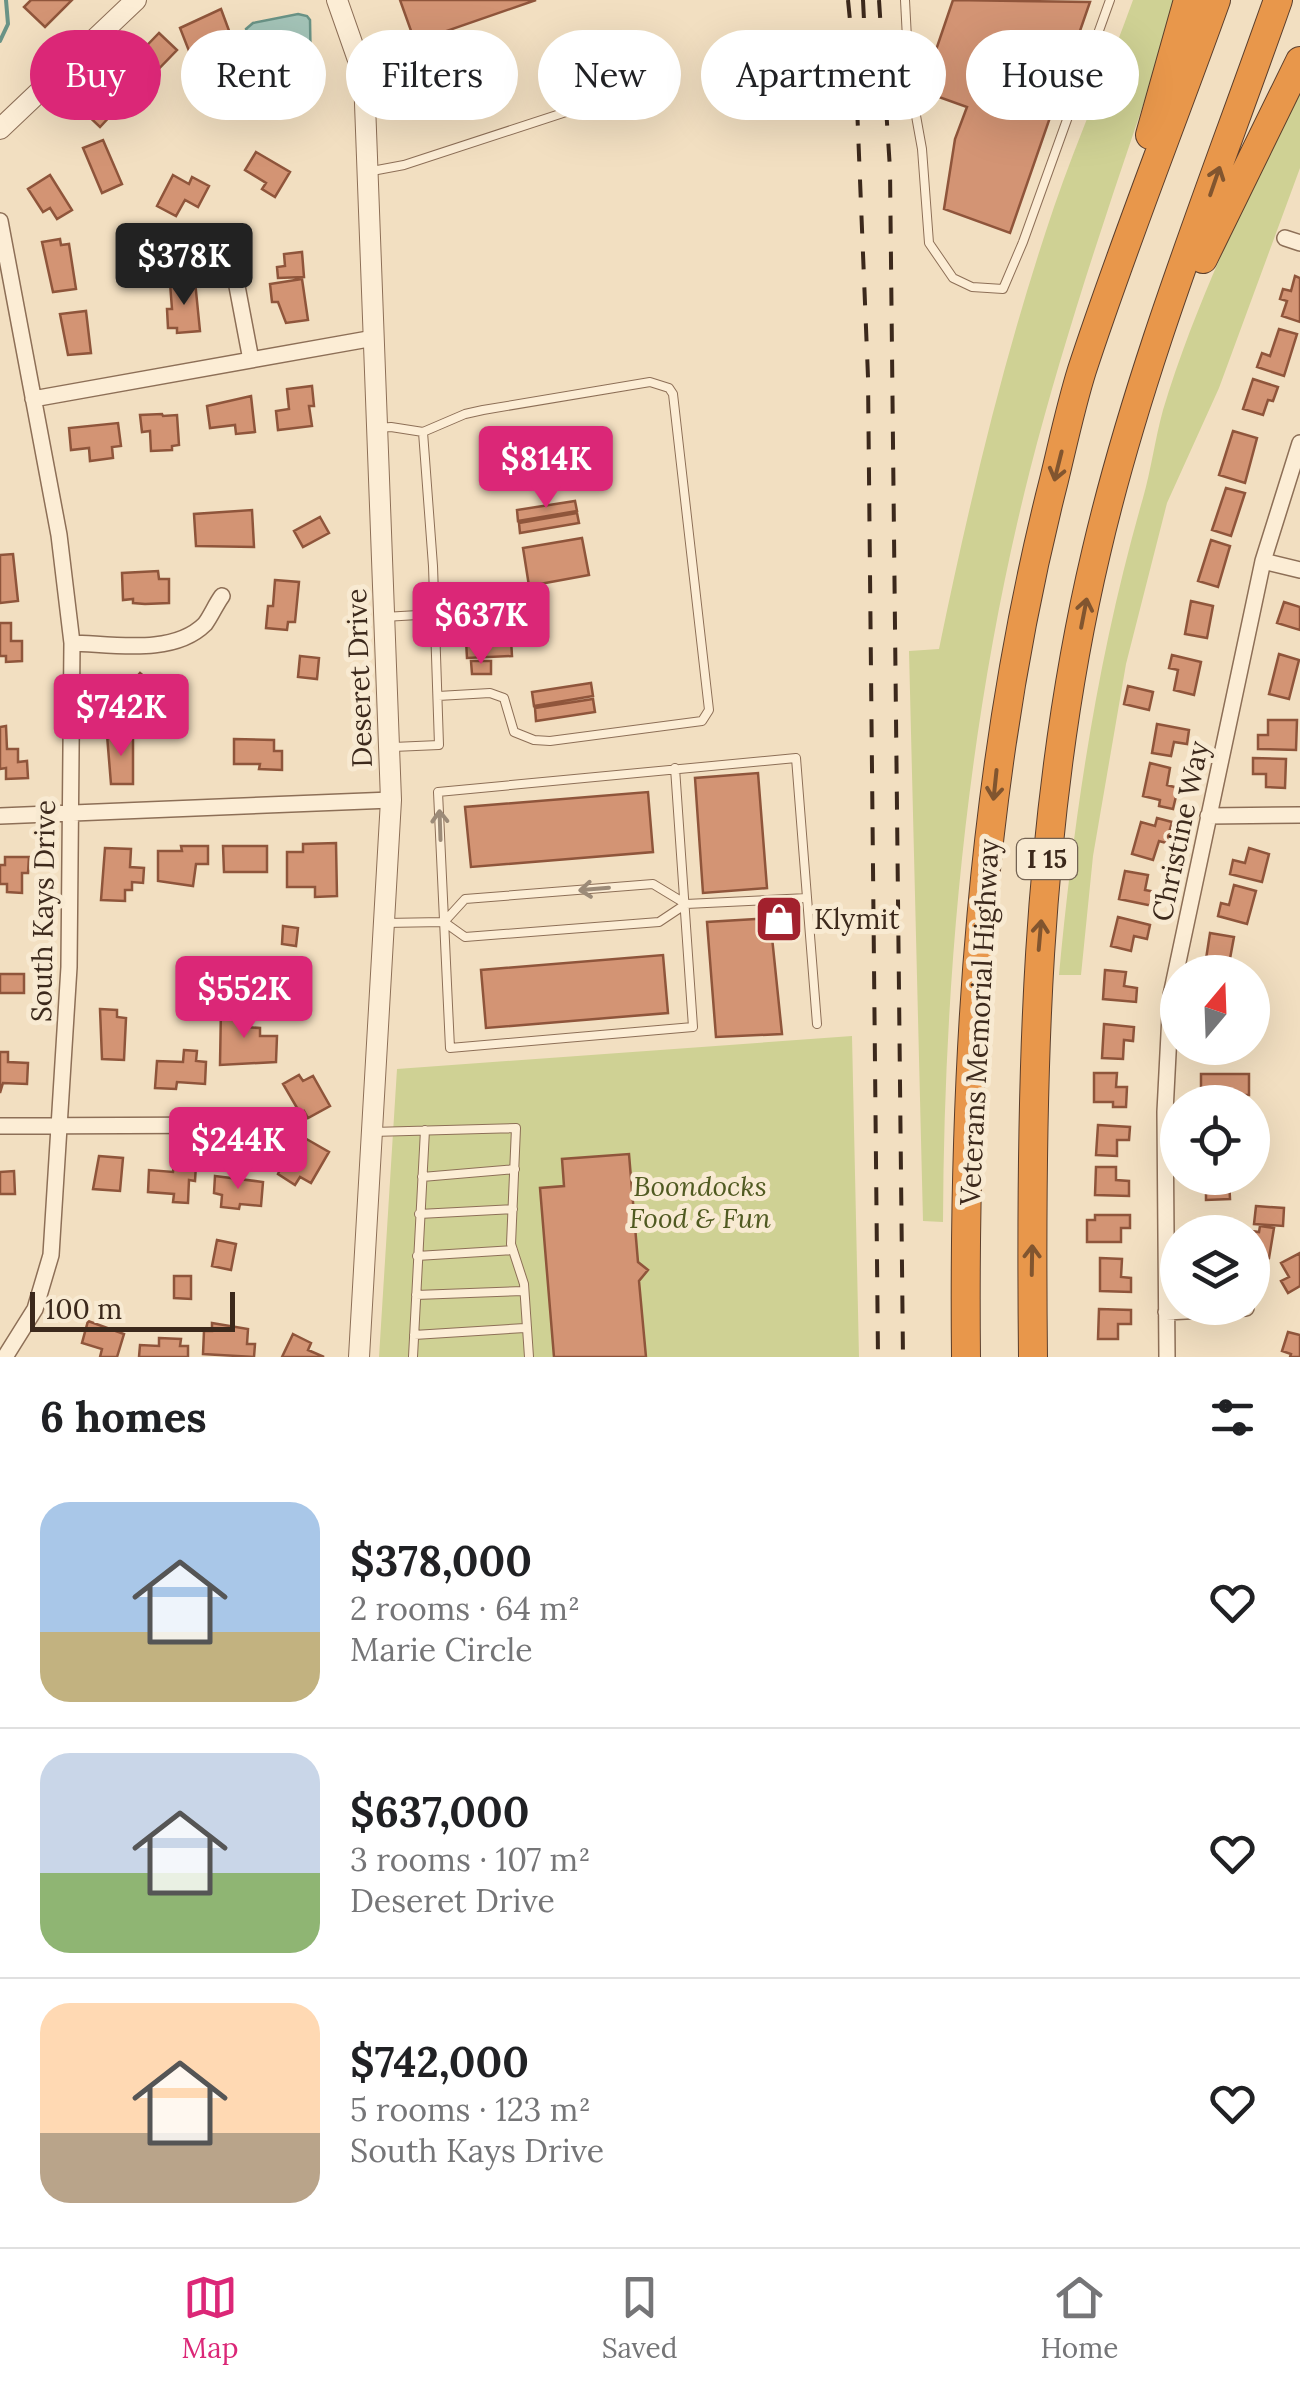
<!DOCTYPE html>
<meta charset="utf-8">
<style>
:root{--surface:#fff;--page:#f2f2f2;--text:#202124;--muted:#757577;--line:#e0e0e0;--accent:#db2777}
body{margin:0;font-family:Lora,serif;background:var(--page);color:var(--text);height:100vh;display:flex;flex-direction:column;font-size:38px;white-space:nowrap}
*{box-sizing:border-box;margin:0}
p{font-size:32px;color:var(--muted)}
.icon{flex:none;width:55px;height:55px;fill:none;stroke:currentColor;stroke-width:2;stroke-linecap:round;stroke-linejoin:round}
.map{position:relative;height:1357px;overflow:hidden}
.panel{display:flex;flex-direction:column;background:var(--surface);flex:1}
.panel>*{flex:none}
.guide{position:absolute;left:30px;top:30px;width:1240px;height:90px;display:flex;gap:20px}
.needle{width:65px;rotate:19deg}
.buttons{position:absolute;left:1160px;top:955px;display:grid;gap:20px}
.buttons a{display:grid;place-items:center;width:110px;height:110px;border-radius:50%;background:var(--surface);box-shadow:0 10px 40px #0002;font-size:50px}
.scale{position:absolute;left:30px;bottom:25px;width:205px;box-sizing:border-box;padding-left:10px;border:5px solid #3c291c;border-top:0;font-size:28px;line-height:35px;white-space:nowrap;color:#3c291c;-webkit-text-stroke:8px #f8ead2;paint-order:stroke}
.price{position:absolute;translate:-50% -85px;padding:0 22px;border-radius:10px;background:var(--accent);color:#fff;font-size:32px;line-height:65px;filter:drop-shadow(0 2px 5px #0008)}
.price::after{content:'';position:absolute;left:50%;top:60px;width:30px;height:22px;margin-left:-15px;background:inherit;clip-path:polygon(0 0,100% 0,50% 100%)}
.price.selected{background:#222;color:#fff}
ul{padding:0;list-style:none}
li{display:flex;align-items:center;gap:30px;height:250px;padding:0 40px}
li+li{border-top:2px solid var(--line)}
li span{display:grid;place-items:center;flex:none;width:280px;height:200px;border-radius:30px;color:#555}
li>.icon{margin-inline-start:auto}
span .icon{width:120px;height:120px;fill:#fffc;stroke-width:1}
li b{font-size:42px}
h2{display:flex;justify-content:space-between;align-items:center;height:120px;padding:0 40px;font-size:42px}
.chip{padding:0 35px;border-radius:45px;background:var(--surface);box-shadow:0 10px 40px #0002;font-size:35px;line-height:90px}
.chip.selected{background:var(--accent);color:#fff}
.dock{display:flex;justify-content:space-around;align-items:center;height:140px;border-top:2px solid var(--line);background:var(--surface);font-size:28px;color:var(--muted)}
.dock a{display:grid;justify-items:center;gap:5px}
.dock .selected{color:var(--accent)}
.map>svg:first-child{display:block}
.green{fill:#cfd194}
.water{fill:#a4c4b8;stroke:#6a9386;stroke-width:2.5}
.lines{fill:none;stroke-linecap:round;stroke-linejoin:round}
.stream{stroke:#6a9386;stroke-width:4}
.building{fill:#d39474;stroke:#8f553b;stroke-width:2.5}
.service-casing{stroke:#8d6f57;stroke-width:10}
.minor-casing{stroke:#8d6f57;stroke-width:18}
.tertiary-casing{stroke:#8d6f57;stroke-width:22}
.motorway-casing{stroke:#5b3e2c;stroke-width:30}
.service{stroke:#fcedd5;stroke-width:8}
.minor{stroke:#fcedd5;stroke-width:15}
.tertiary{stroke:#fcedd5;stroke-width:20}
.motorway{stroke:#e8974b;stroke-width:28}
.rail{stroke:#3c291c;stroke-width:4;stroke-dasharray:18 18;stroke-linecap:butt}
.oneway{stroke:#81552f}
.oneway2{stroke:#9c8b78}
.labels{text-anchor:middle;stroke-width:10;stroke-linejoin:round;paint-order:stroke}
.shield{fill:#f8ead2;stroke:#746353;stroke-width:2.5}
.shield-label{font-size:25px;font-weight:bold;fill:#3c291c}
.street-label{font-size:28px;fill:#3c291c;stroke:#f8ead2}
.poi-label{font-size:28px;fill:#3c291c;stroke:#f8ead2;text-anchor:start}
.park-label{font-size:28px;font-style:italic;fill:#505a21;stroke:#f8ead2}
</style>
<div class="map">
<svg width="1300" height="1357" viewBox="0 0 1300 1357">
<rect width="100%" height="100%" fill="#f2dfc1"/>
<path class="green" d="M1133,0h46c-53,155 -108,311 -149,470 -62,245 -86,500 -87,752l-20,-1 -14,-570 30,-2c31,-150 66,-298 115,-442 24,-70 54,-137 79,-207z
M1300,81v87l-81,220 -52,115 -41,161 -33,192 -12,119h-22c15,-161 39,-321 84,-477 8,-28 12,-59 20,-88 34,-113 89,-221 137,-329z
M852,1036l7,321h-480l18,-288z"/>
<path class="water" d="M298,14l9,2 3,4 1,57 -3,9 -17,8 -16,3 -8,-3 -21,-65 7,-6z"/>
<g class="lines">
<path class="stream" d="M0,41l8,-17 -2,-24"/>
</g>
<path class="building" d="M31,0h41l-27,27 -21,-20z
M400,0h136l-121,42z
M953,0l137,2 -80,231 -66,-24 11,-70 12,-32 -45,-16z
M221,9l10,27 -42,15 -9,-23z
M159,33l18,17 -31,32 -18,-17z
M109,79l19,18 -28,30 -17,-16z
M103,140l19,44 -20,9 -19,-45z
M256,152l34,20 -15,25 -13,-8 4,-6 -21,-13z
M50,175l22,35 -15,9 -7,-11 -7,4 -15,-23z
M173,175l16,9 3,-7 17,9 -11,21 -13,-7 -9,16 -19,-10z
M60,239l1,6 8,-1 7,45 -23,3 -11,-50z
M302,252l2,25 -26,1 -1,-11 8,-1 -1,-12z
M1295,276l5,2v44l-18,-6 5,-15 -7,-2 3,-10 8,2z
M302,279l6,41 -22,3 -8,-21h-6l-2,-18z
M195,281l5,50 -23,2v-5h-9l-1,-19h5l-2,-26z
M86,311l5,42 -23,2 -8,-41z
M1279,329l18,5 -13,42 -27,-9 5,-14 8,3z
M1253,379l25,8 -5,14 -5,-1 -5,15 -20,-6z
M312,386l2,20h-5l3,20 -34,4 -2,-19 13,-2 -2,-20z
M251,396l4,36 -19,2 -1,-9 -25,3 -3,-22z
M162,414l1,2 14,-1 2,30 -7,1v4l-21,1 -1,-20 -8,1 -2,-17z
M118,423l3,23 -9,1 1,11 -23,3 -1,-13 -18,2 -2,-22z
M1233,431l24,7 -12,45 -26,-8z
M1226,488l19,5 -14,43 -19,-6z
M575,501l2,10 -59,10 -1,-11z
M252,510l2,37 -58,-1 -2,-32z
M577,513l2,10 -59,10 -1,-10z
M320,517l9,16 -26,14 -9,-16z
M582,538l7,37 -60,11 -6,-38z
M1211,540l19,6 -12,41 -20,-6z
M13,554l5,47 -18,2v-48z
M158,571l1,8h10v24l-24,1 -12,-1v-4l-10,1 -1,-27z
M275,580l24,2 -4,40h-7l-1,8 -21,-2 2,-22h5z
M1191,601l22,5 -6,32 -22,-4z
M1284,602l16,5v23l-23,-7z
M509,605l3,51 -45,2 -3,-52z
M0,623h11v18h11v20l-16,1v-6h-6z
M1279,654l20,6 -10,39 -20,-5z
M1172,655l29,7 -7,33 -20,-5 4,-20 -9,-2z
M300,656l19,2 -2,21 -19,-2z
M471,661h20v13h-19z
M140,673l15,13 -6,6 14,12 -11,13 -6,-6 -12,14 -18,-16 10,-12 -4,-3z
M591,683l2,13 -59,10 -2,-14z
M1128,686l25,6 -4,18 -25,-6z
M593,699l2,13 -59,9 -1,-13z
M1268,720h29l-1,30 -38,-1v-14h10z
M1157,724l32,6 -2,14 -13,-2 -3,14 -19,-3z
M6,726l1,23h11v13l9,-1 1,17 -22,1v-11l-6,1v-42z
M107,735h26v49h-22z
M234,739l40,1v11h8v19l-23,-1 1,-5h-26z
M1253,758l33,1 -1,29 -19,-1v-13h-13z
M1150,763l20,5 -3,17 11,3 -5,21 -14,-3 1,-6 -17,-4z
M758,773l9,115 -64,5 -8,-115z
M648,792l5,60 -182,15 -6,-60z
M1157,818l15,4 -6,21 -7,-2 -6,19 -21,-6 9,-32 14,4z
M336,843l1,53 -22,1v-10h-28v-35h16v-8z
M181,846h27v18h-12l-3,22 -35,-5v-30h24z
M223,846h44v26h-43z
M105,848l26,1 -1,18 14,1 -1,15 -11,-1v8h-7v11l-24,-1z
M1249,848l20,6 -7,28 -32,-8 3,-14 12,3z
M5,857h24l-1,16h-6v20l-15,-1v-8h-7v-19h5z
M1125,871l23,4 -3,15 11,2 -3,14 -34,-7z
M1234,885l22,6 -9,33 -29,-8 3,-13 8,2z
M1118,917l32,8 -3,14 -13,-3 -3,15 -20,-5z
M770,918l12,116 -66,3 -9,-115z
M283,926l15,2 -2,18 -14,-2z
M1210,933l24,4 -5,27 -23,-5z
M663,955l5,58 -182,15 -5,-58z
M1105,970l21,2 -2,14 13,2 -1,14 -33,-3z
M0,974h24v19h-24z
M221,1007l24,1 -1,19 16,1v8h17l-1,26 -56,3z
M100,1009l17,1v7l9,1 -2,42 -22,-1z
M1104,1024l30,3 -1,14 -9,-1 -1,19 -21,-1z
M184,1050l13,1 -1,10 10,1 -1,22 -28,-2 -1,7 -21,-1 2,-27 26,1z
M0,1052h8v10l20,1 -1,21 -24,-1 -3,10z
M1094,1073h23l-1,14h11l-1,20h-13v-5h-19z
M1201,1074h48v21h-8v7h-30v-13l-10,-1z
M299,1075l4,6 10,-5 17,30 -22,12 -4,-7 -4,2 -17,-29z
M1098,1125l32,2 -1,13h-12v16l-21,-1z
M303,1137l26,15 -18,31 -11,-6 -5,8 -17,-11 11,-24 4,2z
M629,1154l9,108 10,8 -9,11 7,76h-92l-14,-169 24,-2 -2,-27z
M99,1156l24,2 -3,33 -27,-2z
M174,1163l22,2 -1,16 -6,-1 -1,23 -15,-1 1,-8 -26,-2 1,-22 24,2z
M1096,1167h20v13l13,1v15l-34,-1z
M14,1171l1,23h-15v-22z
M215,1176l48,6 -2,24 -21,-2 -1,5 -18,-2 1,-12 -8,-2z
M1195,1178h34l1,21 -24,1v-16h-11z
M1256,1206l28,2 -1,18 -29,-2z
M1095,1215h35v13h-9v14h-34v-22h8z
M1260,1226l14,2 -5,30 -15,-3 -2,11v-34h-8v-2l15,2z
M217,1240l19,4 -5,26 -19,-4z
M1300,1253v33l-12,7 -7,-12 8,-4 -8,-14z
M1100,1258l22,1 -1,18 10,1v14l-31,-1z
M174,1276h17v23l-17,-1z
M1099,1309l32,1v14h-13v15h-20z
M88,1321l36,13 -7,23h-17l2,-8 -20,-6z
M212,1323l36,6 -1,15h8l-1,13 -51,-3 1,-23h8z
M1288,1332l12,3v22h-10l1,-3 -9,-3z
M293,1334l18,9 -3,7 16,7h-42z
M159,1338l22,1 -1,7h8v11h-49l1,-12 19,1z"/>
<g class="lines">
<g class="service-casing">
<path id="service" d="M905,0l4,77 13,72 7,94 24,35 19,9 31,2 20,-47 87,-242
M372,171l32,-6 263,-86
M377,428l14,-1 32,5 10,134 6,179 -46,2
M423,432l42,-18 18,-4 167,-28 19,6 4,6 36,316 -7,11 -152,20 -16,-1 -20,-8 -10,-34 -14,-5 -52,3
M384,617l51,-3 22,-6
M675,768l18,259 -243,21 -12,-256 358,-34 21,266
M444,922l21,-23 188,-15 33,20
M384,923l60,-1 21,15 194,-15 27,-18 121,-6
M372,1132l144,-4 -5,116 13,40 5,73
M422,1177l93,-8
M419,1214l94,-5
M417,1256l96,-6
M416,1295l108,-4
M414,1335l111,-7
M413,1357l12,-227"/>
</g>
<g class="minor-casing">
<path id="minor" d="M0,221l59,314 13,108 -3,324 -18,288 -16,54 -30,48
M243,234l-10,31 18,95
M1285,238l15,5
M33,399l341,-61
M1263,561l37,9
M72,643c40,1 101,13 133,-19 6,-8 11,-20 17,-28
M0,816l391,-16
M1208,816l92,-1
M1252,996h4
M0,1126l247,-1
M1166,1312l80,-4
M1167,1357l-2,-245 6,-117 92,-434 37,-118"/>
</g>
<g class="tertiary-casing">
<path id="tertiary" d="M337,0l27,77 27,723 -32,557
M0,129l136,-129"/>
</g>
<g class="motorway-casing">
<path id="motorway" d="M1150,135l38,-135
M1203,259l97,-198
M966,1357c-3,-295 15,-591 88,-877 9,-37 17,-75 28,-110 41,-125 90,-247 134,-370
M1033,1357c-3,-269 1,-541 63,-804 44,-189 118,-371 182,-553"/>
</g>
<use href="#service" class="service"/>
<use href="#minor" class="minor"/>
<use href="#tertiary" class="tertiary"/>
<use href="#motorway" class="motorway"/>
<path class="rail" d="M848,0l8,81 12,296 10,980
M863,0l2,40
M879,0l11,169 13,1188"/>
</g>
<defs><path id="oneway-shaft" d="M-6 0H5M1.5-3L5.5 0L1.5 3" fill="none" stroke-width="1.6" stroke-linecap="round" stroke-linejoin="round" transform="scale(2.5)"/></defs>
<g class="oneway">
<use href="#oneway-shaft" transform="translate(1215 181) rotate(-71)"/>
<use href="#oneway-shaft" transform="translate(1058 466) rotate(104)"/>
<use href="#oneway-shaft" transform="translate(1084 613) rotate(-79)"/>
<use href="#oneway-shaft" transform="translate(995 785) rotate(96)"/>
<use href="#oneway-shaft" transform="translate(1040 935) rotate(-85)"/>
<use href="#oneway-shaft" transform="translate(1032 1260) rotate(-89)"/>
</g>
<g class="oneway2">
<use href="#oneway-shaft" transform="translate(440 825) rotate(-92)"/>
<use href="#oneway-shaft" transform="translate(594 889) rotate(175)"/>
</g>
<defs>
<g id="shop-square" transform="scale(2.5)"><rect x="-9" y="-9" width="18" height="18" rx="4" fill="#a2212d" stroke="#f8ead2"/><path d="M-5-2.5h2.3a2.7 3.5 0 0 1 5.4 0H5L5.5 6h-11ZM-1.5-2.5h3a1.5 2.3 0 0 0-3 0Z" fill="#fff"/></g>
</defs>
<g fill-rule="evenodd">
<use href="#shop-square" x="779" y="919"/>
</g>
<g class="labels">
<rect class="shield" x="1017" y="839" width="60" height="40" rx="8"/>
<g class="shield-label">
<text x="1047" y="868">I 15</text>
</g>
<g class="street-label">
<text transform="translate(359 678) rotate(-92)" y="10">Deseret Drive</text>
<text transform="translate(1180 831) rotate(-78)" y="10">Christine Way</text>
<text transform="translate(43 911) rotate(-89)" y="10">South Kays Drive</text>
<text transform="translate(979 1022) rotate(-87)" y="10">Veterans Memorial Highway</text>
</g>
<g class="poi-label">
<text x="814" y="929">Klymit</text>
</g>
<g class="park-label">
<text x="700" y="1196">Boondocks<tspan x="700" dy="32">Food &amp; Fun</tspan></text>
</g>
</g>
</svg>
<div class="buttons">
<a><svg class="needle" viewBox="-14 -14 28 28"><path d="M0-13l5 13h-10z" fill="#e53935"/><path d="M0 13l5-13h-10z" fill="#757577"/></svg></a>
<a><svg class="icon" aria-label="locate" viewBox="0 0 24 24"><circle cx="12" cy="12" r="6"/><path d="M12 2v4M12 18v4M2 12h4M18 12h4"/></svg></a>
<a><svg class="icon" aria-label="layers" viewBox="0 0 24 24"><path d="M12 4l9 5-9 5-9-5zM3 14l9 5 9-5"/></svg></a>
</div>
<div class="scale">100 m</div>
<b class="price selected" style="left:184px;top:308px">$378K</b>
<b class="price" style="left:546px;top:511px">$814K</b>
<b class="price" style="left:481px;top:667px">$637K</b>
<b class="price" style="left:121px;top:759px">$742K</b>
<b class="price" style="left:244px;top:1041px">$552K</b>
<b class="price" style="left:238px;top:1192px">$244K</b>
<div class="guide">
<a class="chip selected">Buy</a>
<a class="chip">Rent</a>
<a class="chip">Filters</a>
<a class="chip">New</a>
<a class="chip">Apartment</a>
<a class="chip">House</a>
</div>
</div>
<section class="panel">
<h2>6 homes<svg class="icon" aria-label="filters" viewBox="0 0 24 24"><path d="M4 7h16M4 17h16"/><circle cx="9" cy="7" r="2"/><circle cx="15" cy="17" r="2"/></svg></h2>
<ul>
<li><span style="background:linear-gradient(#a9c7e8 65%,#c2b280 0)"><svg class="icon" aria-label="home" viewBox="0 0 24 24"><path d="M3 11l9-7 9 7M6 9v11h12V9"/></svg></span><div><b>$378,000</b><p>2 rooms · 64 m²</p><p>Marie Circle</p></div><svg class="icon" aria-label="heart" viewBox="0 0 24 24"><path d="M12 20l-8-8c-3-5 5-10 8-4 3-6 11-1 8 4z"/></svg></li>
<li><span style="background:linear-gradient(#c9d6e8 60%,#8fb573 0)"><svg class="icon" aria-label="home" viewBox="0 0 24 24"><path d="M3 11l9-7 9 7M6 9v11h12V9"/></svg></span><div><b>$637,000</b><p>3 rooms · 107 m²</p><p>Deseret Drive</p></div><svg class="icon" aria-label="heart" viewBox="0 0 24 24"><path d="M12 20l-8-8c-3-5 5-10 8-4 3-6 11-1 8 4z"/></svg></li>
<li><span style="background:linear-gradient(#ffd9b3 65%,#b9a48a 0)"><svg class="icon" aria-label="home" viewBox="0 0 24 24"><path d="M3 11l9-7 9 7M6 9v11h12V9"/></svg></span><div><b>$742,000</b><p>5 rooms · 123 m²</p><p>South Kays Drive</p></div><svg class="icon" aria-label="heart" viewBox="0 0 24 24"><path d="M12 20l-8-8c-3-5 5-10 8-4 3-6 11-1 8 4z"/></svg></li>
</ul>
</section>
<nav class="dock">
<a class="selected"><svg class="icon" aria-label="map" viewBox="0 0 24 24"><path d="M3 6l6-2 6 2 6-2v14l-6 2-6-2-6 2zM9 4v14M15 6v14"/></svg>Map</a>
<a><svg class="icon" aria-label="saved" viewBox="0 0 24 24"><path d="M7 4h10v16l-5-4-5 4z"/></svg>Saved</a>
<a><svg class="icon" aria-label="home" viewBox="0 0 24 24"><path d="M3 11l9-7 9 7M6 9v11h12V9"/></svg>Home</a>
</nav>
